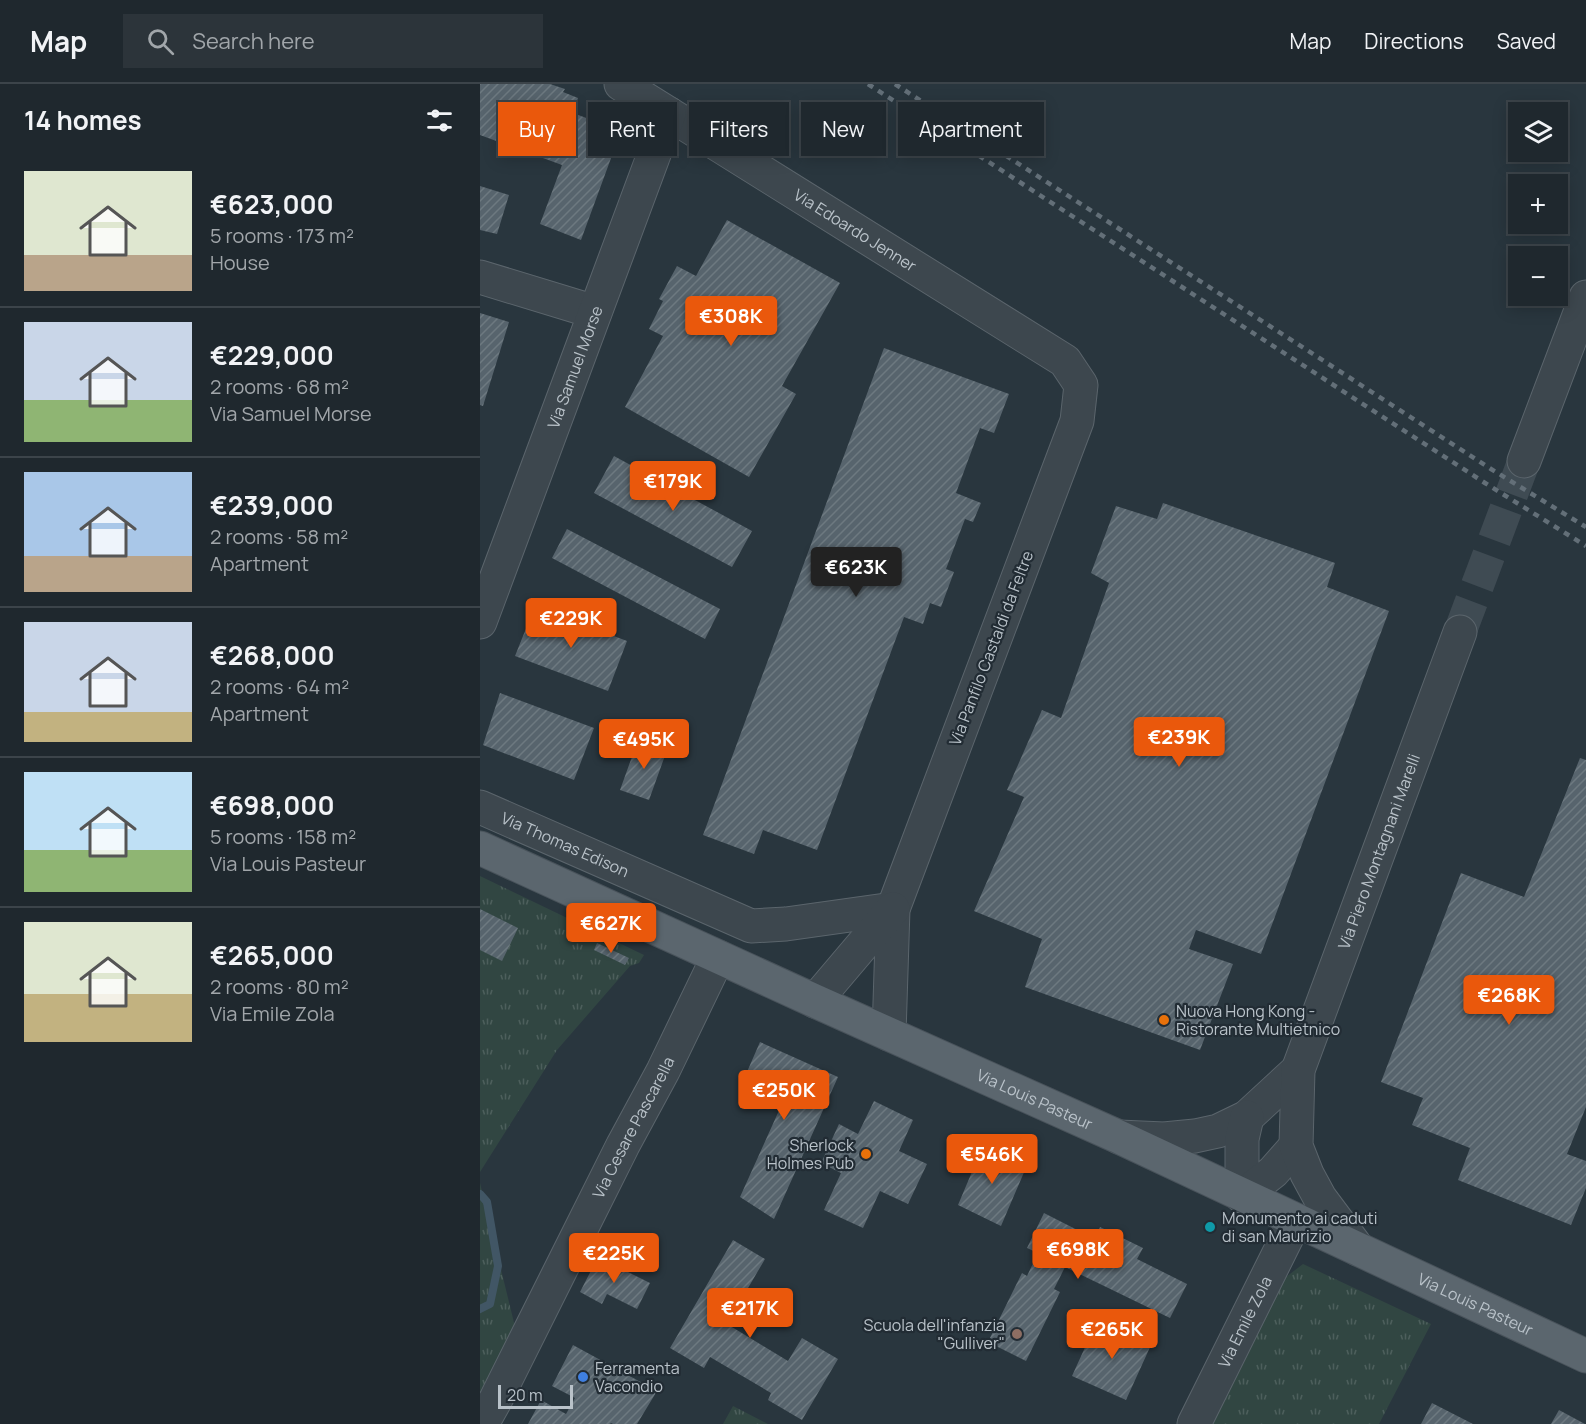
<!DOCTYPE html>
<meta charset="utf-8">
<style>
:root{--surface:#1f282e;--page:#2c343a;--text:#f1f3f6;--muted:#a1a6aa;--line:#3c444a;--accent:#ea580c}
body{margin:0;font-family:Manrope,sans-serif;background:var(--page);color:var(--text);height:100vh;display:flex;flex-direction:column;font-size:22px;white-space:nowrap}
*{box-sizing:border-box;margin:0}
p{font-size:20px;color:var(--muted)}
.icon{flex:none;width:33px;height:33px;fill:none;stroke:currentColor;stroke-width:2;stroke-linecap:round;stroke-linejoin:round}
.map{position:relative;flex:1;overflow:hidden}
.sheet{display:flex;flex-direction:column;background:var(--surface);width:480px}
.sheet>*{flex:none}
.hud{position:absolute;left:18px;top:18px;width:570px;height:54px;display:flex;gap:12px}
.fabs{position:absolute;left:1028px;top:18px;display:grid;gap:12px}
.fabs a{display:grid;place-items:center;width:60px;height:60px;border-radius:0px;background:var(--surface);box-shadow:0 3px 15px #0003,0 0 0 2px var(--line);font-size:30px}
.scale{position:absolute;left:18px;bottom:15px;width:75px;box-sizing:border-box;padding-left:6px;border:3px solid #b9c2c9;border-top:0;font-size:16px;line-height:21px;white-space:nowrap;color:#b9c2c9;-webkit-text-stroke:4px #222c34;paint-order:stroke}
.price{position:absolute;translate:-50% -51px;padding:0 14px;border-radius:6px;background:var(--accent);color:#fff;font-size:20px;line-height:39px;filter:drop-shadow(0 2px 3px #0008)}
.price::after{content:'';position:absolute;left:50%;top:36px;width:18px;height:14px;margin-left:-9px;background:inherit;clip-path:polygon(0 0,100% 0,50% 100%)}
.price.on{background:#222;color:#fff}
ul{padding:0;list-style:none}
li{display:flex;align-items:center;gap:18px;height:150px;padding:0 24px}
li+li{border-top:2px solid var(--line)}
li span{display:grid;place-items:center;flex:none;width:168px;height:120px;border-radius:0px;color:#555}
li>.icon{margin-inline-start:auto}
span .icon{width:72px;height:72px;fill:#fffc;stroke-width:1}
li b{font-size:26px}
h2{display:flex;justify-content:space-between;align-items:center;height:72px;padding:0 24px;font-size:26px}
.chip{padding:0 21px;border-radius:0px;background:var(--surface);box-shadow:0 3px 15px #0003,0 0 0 2px var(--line);font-size:21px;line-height:54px}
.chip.on{background:var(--accent);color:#fff}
header{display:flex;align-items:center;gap:36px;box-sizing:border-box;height:84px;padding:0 30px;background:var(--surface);border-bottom:2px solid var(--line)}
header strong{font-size:28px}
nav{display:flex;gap:33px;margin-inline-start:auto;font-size:21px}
.search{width:420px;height:54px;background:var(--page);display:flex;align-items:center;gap:15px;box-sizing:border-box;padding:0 21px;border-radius:0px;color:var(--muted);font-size:22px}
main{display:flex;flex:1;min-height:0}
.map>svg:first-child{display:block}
.grass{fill:url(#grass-tufts)}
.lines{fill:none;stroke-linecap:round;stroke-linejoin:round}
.stream{stroke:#415665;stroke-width:8}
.building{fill:url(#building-hatch)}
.minor-tunnel{stroke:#3f4b53;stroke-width:33;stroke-dasharray:33 16;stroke-linecap:butt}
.minor-casing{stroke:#5b656c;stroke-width:35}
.major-casing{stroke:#49535b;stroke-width:35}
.minor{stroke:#3d474e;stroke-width:33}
.major{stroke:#5b666e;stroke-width:33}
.rail{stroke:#636f78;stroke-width:4.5;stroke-dasharray:6 6;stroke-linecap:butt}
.food-dot{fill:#e8710a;stroke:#222c34;stroke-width:2}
.culture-dot{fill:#0f9aa8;stroke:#222c34;stroke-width:2}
.education-dot{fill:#8d6e63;stroke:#222c34;stroke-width:2}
.shop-dot{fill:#3f7fe0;stroke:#222c34;stroke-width:2}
.labels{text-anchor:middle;stroke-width:4.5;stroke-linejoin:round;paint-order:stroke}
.street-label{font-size:16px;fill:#b9c2c9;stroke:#222c34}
.poi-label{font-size:16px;fill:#b9c2c9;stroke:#222c34;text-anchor:start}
</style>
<header>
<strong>Map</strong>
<div class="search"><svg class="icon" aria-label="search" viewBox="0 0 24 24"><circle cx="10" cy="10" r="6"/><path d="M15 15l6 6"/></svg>Search here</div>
<nav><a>Map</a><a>Directions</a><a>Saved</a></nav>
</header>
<main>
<section class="sheet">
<h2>14 homes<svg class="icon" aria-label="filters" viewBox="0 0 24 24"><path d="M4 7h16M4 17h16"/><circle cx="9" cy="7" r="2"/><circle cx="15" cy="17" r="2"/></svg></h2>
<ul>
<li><span style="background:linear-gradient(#dfe7d0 70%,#b9a48a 0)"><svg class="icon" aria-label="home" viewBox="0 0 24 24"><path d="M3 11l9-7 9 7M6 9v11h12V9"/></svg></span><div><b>€623,000</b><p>5 rooms · 173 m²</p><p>House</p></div></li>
<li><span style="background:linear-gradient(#c9d6e8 65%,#8fb573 0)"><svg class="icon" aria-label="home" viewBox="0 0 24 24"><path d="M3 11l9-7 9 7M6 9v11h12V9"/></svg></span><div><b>€229,000</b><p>2 rooms · 68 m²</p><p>Via Samuel Morse</p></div></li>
<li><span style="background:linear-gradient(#a9c7e8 70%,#b9a48a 0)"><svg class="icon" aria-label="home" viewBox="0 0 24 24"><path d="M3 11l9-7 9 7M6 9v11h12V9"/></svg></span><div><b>€239,000</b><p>2 rooms · 58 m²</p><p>Apartment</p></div></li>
<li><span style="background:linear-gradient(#c9d6e8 75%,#c2b280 0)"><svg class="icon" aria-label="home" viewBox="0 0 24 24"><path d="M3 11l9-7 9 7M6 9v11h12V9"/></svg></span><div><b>€268,000</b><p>2 rooms · 64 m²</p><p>Apartment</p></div></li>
<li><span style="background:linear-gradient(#bfe0f5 65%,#8fb573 0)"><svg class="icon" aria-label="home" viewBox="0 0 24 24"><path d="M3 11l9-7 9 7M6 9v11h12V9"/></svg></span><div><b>€698,000</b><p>5 rooms · 158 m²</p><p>Via Louis Pasteur</p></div></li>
<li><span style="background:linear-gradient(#dfe7d0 60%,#c2b280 0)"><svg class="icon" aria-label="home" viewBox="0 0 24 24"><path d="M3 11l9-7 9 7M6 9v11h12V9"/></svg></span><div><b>€265,000</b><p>2 rooms · 80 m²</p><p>Via Emile Zola</p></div></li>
</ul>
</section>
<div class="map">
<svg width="1106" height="1340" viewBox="0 0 1106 1340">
<defs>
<pattern id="grass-tufts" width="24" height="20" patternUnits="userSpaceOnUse" patternTransform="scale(1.5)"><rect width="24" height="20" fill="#314642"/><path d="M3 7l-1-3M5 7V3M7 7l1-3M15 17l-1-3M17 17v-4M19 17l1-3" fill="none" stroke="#4d5f5c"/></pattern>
<pattern id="building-hatch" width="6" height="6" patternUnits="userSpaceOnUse" patternTransform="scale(1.5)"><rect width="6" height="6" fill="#57646d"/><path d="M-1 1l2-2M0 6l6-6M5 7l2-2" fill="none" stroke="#6d7980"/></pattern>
</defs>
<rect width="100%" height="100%" fill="#29363e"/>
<path class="grass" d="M0,792l164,79 -5,8 -9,3 -73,84 -77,122z
M0,1099l36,148 -36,72z
M823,1180l128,60 -52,100h-168l75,-147z
M253,1322l35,18h-45z"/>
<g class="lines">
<path class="stream" d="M0,1110l7,8 11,64 -8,38 -10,5"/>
</g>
<path class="building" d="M0,0h70l15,5 -2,3 15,6 -5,15 48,18 -40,109 -41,-16 22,-59 -82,-30z
M0,102l29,9 -12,39 -17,-4z
M247,136l113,63 -58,103 14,8 -47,83 -124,-70 38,-71 -14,-7 14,-28 -4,-2 18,-33 19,10z
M0,229l29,9 -26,84 -3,-1z
M404,264l125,46 -15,39 -14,-5 -24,65 25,10 -8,19 -8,-3 -19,50 8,3 -13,35 -11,-4 -7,21 -19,-7 -87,233 -54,-20 -9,24 -51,-19z
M134,372l138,75 -20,36 -138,-74z
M683,419l172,60 -8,24 62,24 -128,343 -65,-24 -7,19 44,15 -33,86 -175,-63 17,-48 -68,-28 50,-114 -17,-7 35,-80 19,8 48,-135 -18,-10 25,-67 41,13z
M87,445l153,80 -15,30 -153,-81z
M55,522l92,35 -19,50 -93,-35z
M20,609l94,35 -20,52 -91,-35z
M158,656l29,10 -18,50 -29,-10z
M1100,674l6,2v347l-19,47 19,7v27l-15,37 -113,-45 12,-32 -58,-23 11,-27 -42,-16 80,-209 63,24z
M0,825l38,19 -16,33 -22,-11z
M117,859l32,15 -4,7 -31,-15z
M280,958l78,35 -64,142 -34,-22 41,-91 -41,-18z
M394,1017l39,19 -14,31 28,13 -19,40 -28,-13 -17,37 -39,-18 17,-37 -20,-10 18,-39 19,10z
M505,1057l23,11 -4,10 21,8 -24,56 -43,-21z
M564,1129l51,26 5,-12 43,21 -6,11 50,25 -17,34 -105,-51 -11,22 6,3 -34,69 -38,-19 34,-69 5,3 11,-23 -11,-5z
M253,1156l32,19 -38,65 61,37 14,-23 36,21 -36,61 -34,-20 3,-7 -61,-36 -6,11 -34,-20z
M118,1173l52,26 -13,26 -30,-15 -5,10 -22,-12z
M617,1237l54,24 -25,55 -54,-24z
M93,1261l84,46 -20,33h-24l-2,-1 -1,1h-82l13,-24 25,14 9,-16 -23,-12z
M952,1319l41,21h-52z
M1079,1326l26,14h-34z"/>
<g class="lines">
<path class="minor-tunnel" d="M980,548l64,-171"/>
<g class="minor-casing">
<g id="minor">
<path id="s1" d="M141,0l444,277 16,24 -4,36 -184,488 -4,125"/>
<path d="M0,193l115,35"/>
<path d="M1044,377l62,-164"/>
<path id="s2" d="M0,538l189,-508"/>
<path id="s3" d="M0,723l271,119 35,-2 107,-15"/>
<path d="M335,917l78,-92"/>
<path d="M639,1053l45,2 31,-3 23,-5 29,-14 51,-47"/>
<path d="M762,1112v-57l5,-22"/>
<path d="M762,1112l31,-24 23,-26"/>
<path id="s4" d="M878,1165l-38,-51 -13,-24 -11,-28 2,-76 162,-438"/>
<path id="s5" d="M2,1340l14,-25 127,-254 40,-74 55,-114"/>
<path id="s6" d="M714,1340l101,-203"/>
</g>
</g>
<g class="major-casing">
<g id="major">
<path id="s7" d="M0,764l335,153 304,136 467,219"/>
</g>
</g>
<use href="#minor" class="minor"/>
<use href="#major" class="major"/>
<path class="rail" d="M388,0l617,399 101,63
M415,0l596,385 95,58"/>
</g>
<g class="food-dot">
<circle cx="684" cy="936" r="6"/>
<circle cx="386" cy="1070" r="6"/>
</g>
<circle class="culture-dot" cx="730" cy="1143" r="6"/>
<circle class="education-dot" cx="537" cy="1250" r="6"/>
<circle class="shop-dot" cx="103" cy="1293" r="6"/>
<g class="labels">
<g class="street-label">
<text dy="6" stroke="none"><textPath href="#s1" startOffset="276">Via Edoardo Jenner</textPath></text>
<text dy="6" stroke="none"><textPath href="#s2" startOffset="272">Via Samuel Morse</textPath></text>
<text transform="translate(511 564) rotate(-69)" y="6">Via Panfilo Castaldi da Feltre</text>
<text dy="6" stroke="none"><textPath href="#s3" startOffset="93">Via Thomas Edison</textPath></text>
<text dy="6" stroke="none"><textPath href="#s4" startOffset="430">Via Piero Montagnani Marelli</textPath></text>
<text dy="6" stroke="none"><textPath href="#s7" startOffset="609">Via Louis Pasteur</textPath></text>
<text dy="6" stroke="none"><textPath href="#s5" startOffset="333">Via Cesare Pascarella</textPath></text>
<text dy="6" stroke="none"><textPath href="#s7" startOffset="1095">Via Louis Pasteur</textPath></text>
<text dy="6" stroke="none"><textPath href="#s6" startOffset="114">Via Emile Zola</textPath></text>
</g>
<g class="poi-label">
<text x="696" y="933">Nuova Hong Kong -<tspan x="696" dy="18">Ristorante Multietnico</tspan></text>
<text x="374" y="1067" text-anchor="end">Sherlock<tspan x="374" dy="18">Holmes Pub</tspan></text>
<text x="742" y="1140">Monumento ai caduti<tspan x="742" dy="18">di san Maurizio</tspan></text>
<text x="525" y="1247" text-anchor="end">Scuola dell'infanzia<tspan x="525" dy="18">"Gulliver"</tspan></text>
<text x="115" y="1290">Ferramenta<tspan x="115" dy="18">Vacondio</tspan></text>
</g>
</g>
</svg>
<div class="fabs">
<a><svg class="icon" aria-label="layers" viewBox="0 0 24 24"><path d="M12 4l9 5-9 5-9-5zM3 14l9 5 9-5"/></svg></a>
<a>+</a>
<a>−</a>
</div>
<div class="scale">20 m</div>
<b class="price" style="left:251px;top:263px">€308K</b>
<b class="price" style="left:193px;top:428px">€179K</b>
<b class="price on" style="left:376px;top:514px">€623K</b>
<b class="price" style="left:91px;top:565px">€229K</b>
<b class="price" style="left:699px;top:684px">€239K</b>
<b class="price" style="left:164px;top:686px">€495K</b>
<b class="price" style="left:131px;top:870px">€627K</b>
<b class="price" style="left:1029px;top:942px">€268K</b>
<b class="price" style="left:304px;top:1037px">€250K</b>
<b class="price" style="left:512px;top:1101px">€546K</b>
<b class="price" style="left:598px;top:1196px">€698K</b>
<b class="price" style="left:134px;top:1200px">€225K</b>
<b class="price" style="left:270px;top:1255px">€217K</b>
<b class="price" style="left:632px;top:1276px">€265K</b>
<div class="hud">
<a class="chip on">Buy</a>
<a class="chip">Rent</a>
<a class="chip">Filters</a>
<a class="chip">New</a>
<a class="chip">Apartment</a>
</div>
</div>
</main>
